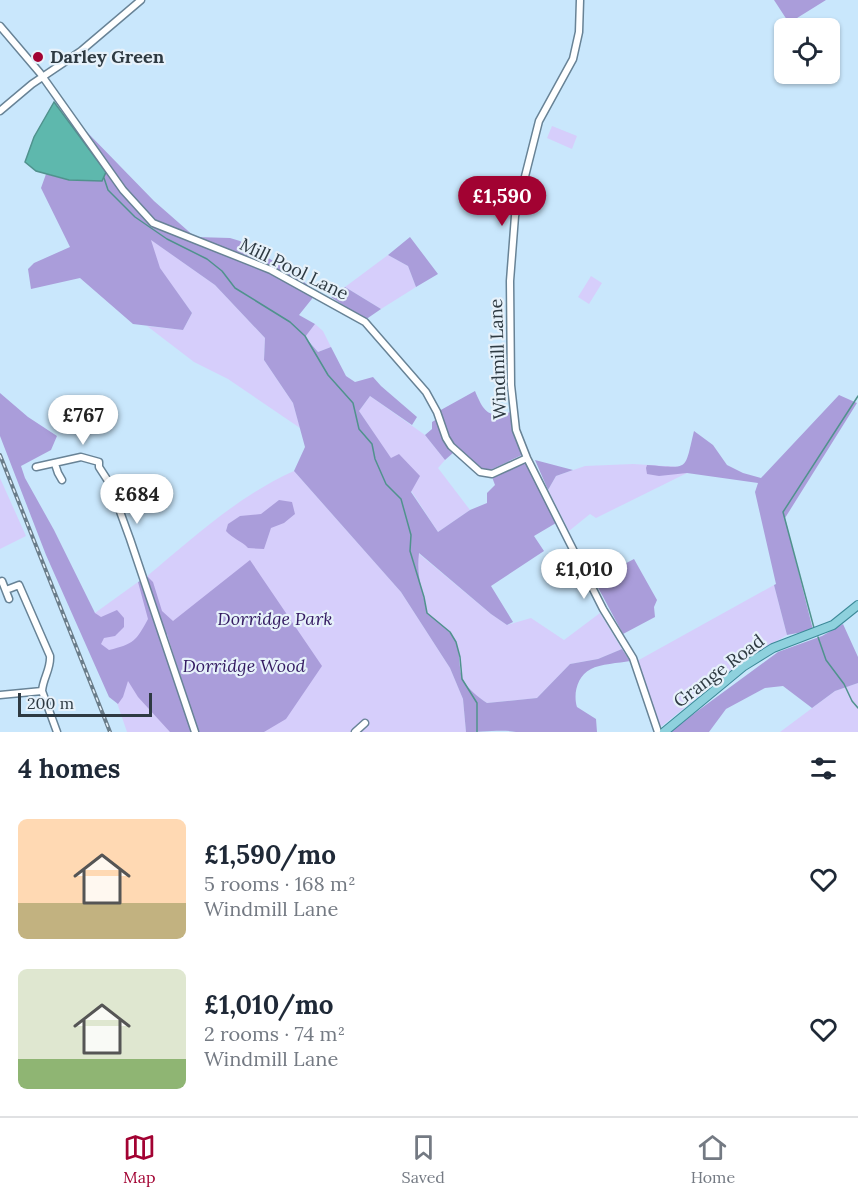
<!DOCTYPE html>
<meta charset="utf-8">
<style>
:root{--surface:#fff;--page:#f2f2f3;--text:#1f2937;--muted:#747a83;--line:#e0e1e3;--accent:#a20232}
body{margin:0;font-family:Lora,serif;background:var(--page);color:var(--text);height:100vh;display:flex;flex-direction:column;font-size:22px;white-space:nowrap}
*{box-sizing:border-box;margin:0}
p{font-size:20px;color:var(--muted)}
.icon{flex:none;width:33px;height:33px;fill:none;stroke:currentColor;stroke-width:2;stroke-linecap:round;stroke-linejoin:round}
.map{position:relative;height:732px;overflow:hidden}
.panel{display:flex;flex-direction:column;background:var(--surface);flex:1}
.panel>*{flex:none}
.buttons{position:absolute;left:774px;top:18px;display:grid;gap:12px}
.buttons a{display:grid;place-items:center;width:66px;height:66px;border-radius:9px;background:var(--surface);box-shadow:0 2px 4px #0004;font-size:30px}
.scale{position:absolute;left:18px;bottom:15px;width:134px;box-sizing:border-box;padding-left:6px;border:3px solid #2e3a42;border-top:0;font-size:16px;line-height:21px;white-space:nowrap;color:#2e3a42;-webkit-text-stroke:4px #e6f1fa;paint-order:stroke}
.price{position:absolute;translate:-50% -51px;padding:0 14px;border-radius:21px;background:#fff;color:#222;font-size:20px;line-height:39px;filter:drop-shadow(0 2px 3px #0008)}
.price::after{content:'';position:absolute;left:50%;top:36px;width:18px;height:14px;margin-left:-9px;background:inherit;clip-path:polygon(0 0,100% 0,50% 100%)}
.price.selected{background:var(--accent);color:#fff}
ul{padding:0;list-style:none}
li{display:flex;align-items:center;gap:18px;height:150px;padding:0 18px}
li span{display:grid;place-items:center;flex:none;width:168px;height:120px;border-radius:9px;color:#555}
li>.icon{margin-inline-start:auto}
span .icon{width:72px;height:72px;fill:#fffc;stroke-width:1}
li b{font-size:26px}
h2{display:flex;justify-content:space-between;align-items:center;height:72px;padding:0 18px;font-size:26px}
.tabs{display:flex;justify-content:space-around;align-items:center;height:84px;border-top:2px solid var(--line);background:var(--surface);font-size:16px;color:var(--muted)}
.tabs a{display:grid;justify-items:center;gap:3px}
.tabs .selected{color:var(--accent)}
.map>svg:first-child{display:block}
.green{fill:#d6cefb}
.forest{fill:#aa9dda}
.water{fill:#5eb8ad;stroke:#50928d;stroke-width:1.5}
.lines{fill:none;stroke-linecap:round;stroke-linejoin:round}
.stream{stroke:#50928d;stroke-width:1.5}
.minor-casing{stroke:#688396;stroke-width:9}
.major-casing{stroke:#3c8998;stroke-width:10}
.minor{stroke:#fff;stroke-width:6}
.major{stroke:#8ed1dd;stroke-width:8}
.rail-casing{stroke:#6a7d8a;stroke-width:4}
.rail{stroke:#e6f1fa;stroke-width:1.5;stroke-dasharray:4.5;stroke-linecap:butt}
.poi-dot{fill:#a20232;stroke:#e6f1fa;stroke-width:2}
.labels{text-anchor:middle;stroke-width:4.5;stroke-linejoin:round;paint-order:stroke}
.poi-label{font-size:18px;font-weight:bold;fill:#2e3a42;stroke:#e6f1fa;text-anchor:start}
.street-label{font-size:18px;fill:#2e3a42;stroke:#e6f1fa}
.park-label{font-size:18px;font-style:italic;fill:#341b62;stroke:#e6f1fa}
</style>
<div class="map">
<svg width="858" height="732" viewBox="0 0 858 732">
<rect width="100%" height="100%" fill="#c9e7fc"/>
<path class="green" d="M552,126l25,10 -5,13 -25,-11z
M150,239l65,46 50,53 -1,22 29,43 7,25 -72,-49 -34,-17 -47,-36 36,4 9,-17 -33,-45z
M388,255l20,11 8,21 -35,22 -36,-22z
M591,276l11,7 -13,21 -11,-7z
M315,324l8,7 8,16 -13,5 -13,-16z
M370,396l55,39 20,25 -7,8 32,42 -32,22 -79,-121z
M633,464l47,3 7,6 -91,45 -6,-4 -21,17 -21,-41 8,-14 29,-10z
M294,471l107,121 49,76 13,31 3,33h-339l-39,-114 50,-36 1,2 7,-7c47,-39 92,-81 148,-106z
M0,478l26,58 -26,13z
M418,553l73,61 16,11 24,-7 33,22 36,-27 22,36 -24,10 -28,5 -33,34 -50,5 -12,-8 -13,-16 -2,-22 -33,-44 -3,-16 -7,-20z
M774,585l13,50 -47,28 -78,63 -3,-1 -22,-64z
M858,683v49h-78l55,-41z"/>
<path class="forest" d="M774,0h52l-37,23z
M84,129l70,72 41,36 -40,-16 -30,-31z
M106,172l8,12 35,39 121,48 45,24 -16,20 16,9 -10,13 13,15 13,-5 15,29 9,6 18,-5 8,9 36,31 -5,8 -42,-29 -11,15 32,47 8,-4 21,22 -9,16 27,40 32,-22 17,-7v-10l8,-8 -3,-8 33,-15 31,61 -22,13 10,15 -53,35 22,36 -6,3 -16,-11 -72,-61c-3,25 4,37 8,60 10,9 24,16 29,30 5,11 2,26 7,37 6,10 15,17 24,23l50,-5 33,-34 28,-5 24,-10 8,12c-11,2 -30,3 -39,8 -14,7 -18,25 -14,38l19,12 1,13h-81c-12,-3 -36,0 -50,0l-3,-33 -13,-31 -49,-76 -107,-121 11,-24 -12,-44 -29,-43 1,-22 -50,-53 -64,-45 9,28 32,45 -9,17 -50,-6 -53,-46 -49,11 -3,-20 6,-6 36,-16 -29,-59 5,-14 23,6 33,1z
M196,237l34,1 10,3 50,30 28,22 -46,-25z
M410,237l28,37 -22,13 -8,-21 -20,-11z
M345,287l36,22 -16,11 -34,-23z
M475,391c8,19 13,29 36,21l1,18 10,25 -36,17 -11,-6 -27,-28 -9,-27z
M0,393l28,24 29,19 -6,14 -30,16 4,12 29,52 41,83 6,4 16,-7 7,8v9l-9,9 -11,2 -3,6 8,6c25,-6 27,-9 39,-31l-10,-37 10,-5 5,5 9,29 11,10 77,-61 72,106 -36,53 -22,13h-66l-31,-98 -7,5 33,93h-23l-32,-35 -10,-16 -5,16 -5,7 -9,-7 -63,-142 -46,-119z
M839,395l18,8 -72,115 28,112 -26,5 -13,-50 2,-1 -21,-92 3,-9 -71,-10 -28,3 -12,-2 -1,-6 1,-3c43,3 37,7 47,-34l19,14 14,20 16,8 18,5z
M437,419l17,33 -9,8 -20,-25 7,-6v-7z
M535,460l38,10 -17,6 -8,14z
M279,500l13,2 3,12 -11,9 -13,5 -7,21 -16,-1c-6,-7 -15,-9 -22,-17l2,-7 12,-8 21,-2z
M634,559l23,41 -3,7 1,10 -32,17 -29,-54z
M843,624l15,33v26l-23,8 -23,17 -29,-22 -18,2 -39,21 -17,23h-40l109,-80 44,-16z"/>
<path class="water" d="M54,102l52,70 -4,9 -33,-1 -33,-9 -11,-9 9,-25z"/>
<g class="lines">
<path class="stream" d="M104,178l4,12 27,27 32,22 40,20 15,12 13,17 55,34 15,14 23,39 25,28 6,26 13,15 3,15 11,25 15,15 10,36 -1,16 14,46 3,16 23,19 6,10 4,15 2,22 15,24v29
M814,628l-31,-116 75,-116
M818,637l8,23 18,24 8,17 6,7"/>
<g class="minor-casing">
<path id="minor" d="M580,0l-1,32 -6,27 -34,62 -24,95 -5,65 1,104 5,45 11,28 76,151 30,49 25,74
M0,26l40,47 83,117 30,33 118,47 94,52 61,70 11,20 9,26 5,8 29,26 12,2 35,-16
M0,111l32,-27 49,-33 60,-51
M55,464l3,9 4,7
M36,467l45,-10 18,5v5l11,17 20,55 65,193
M2,581l7,18
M6,590l13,-5 31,71c1,13 -7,22 -8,35l15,41
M0,695l42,-4
M355,732l10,-9"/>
</g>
<g class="major-casing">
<path id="major" d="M664,732l80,-66 29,-18 60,-23 25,-20"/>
</g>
<use href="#minor" class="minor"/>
<use href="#major" class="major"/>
<g class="rail-casing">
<path id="rail" d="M0,455l110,277"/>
</g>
<use href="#rail" class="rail"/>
</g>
<circle class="poi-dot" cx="38" cy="57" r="6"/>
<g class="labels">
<g class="poi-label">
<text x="50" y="63">Darley Green</text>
</g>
<g class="street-label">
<text transform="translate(294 269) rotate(26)" y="6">Mill Pool Lane</text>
<text transform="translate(498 359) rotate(-92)" y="6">Windmill Lane</text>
<text transform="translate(719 671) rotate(-37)" y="6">Grange Road</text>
</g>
<g class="park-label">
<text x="275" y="625">Dorridge Park</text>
<text x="244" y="672">Dorridge Wood</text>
</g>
</g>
</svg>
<div class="buttons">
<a><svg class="icon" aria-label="locate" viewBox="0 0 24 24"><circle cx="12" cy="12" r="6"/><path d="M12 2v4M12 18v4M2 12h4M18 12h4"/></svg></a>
</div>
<div class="scale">200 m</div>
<b class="price selected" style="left:502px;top:227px">£1,590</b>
<b class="price" style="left:83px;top:446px">£767</b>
<b class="price" style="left:137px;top:525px">£684</b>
<b class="price" style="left:584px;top:600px">£1,010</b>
</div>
<section class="panel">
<h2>4 homes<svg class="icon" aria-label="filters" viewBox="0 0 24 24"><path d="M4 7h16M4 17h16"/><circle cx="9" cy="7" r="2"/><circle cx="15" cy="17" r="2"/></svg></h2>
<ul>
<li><span style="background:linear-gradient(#ffd9b3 70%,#c2b280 0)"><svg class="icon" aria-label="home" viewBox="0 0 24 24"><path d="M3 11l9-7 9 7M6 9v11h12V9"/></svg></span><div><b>£1,590/mo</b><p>5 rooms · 168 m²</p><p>Windmill Lane</p></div><svg class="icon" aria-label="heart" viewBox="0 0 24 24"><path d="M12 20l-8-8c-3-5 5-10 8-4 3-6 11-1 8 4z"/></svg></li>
<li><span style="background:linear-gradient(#dfe7d0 75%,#8fb573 0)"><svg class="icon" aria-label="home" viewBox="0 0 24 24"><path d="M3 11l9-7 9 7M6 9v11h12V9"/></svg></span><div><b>£1,010/mo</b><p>2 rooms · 74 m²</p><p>Windmill Lane</p></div><svg class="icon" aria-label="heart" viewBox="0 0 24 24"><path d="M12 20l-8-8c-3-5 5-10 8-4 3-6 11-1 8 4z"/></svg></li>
</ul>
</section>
<nav class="tabs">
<a class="selected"><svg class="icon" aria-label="map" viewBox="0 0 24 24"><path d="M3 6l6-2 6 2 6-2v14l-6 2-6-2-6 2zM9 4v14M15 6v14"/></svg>Map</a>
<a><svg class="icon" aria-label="saved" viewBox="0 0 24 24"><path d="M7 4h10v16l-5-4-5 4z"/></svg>Saved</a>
<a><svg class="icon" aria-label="home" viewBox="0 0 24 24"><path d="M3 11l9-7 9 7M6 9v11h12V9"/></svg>Home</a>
</nav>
